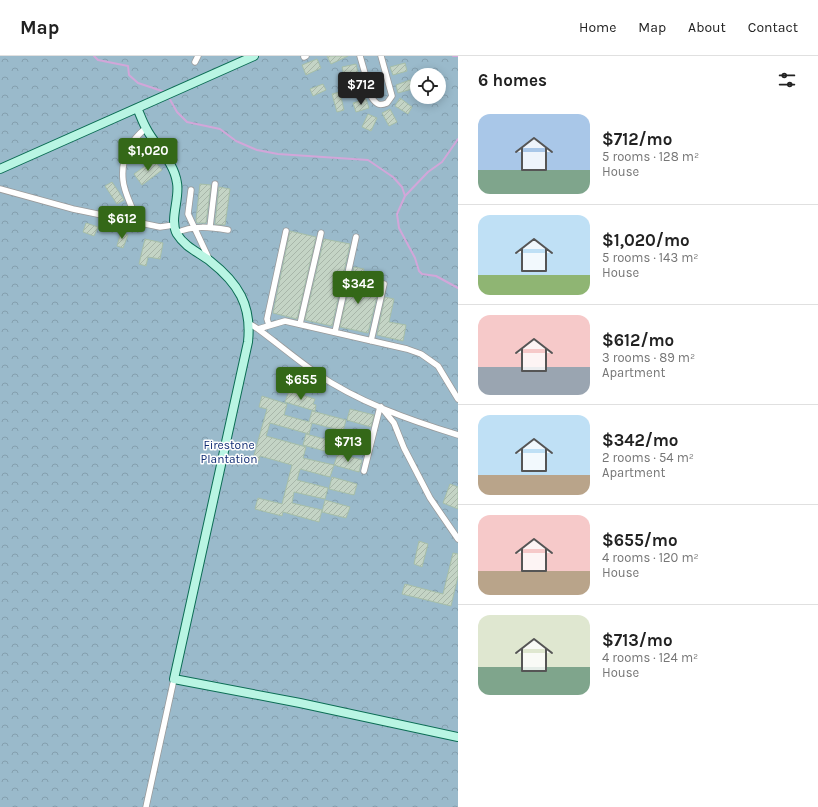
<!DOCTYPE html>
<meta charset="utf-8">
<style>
:root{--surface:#fff;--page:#f6f6f6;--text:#222;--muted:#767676;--line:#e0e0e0;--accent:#346818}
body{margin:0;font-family:Karla,sans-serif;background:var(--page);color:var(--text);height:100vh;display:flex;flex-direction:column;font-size:15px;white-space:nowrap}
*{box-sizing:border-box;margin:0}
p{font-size:13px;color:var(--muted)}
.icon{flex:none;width:22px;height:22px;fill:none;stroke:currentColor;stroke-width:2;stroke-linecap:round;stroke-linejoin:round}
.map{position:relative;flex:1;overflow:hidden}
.drawer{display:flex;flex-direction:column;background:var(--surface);width:360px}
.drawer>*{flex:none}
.buttons{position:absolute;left:410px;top:12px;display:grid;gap:8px}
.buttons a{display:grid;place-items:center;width:36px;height:36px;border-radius:50%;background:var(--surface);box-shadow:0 2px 10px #0003;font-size:20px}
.price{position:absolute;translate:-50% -34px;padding:0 9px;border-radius:4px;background:var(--accent);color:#fff;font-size:13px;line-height:26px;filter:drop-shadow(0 1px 2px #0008)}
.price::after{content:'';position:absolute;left:50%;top:24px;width:12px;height:9px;margin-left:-6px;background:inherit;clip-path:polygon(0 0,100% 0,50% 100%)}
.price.selected{background:#222;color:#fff}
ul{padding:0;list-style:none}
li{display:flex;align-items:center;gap:12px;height:100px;padding:0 20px}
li+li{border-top:1px solid var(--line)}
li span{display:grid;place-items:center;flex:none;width:112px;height:80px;border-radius:12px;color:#555}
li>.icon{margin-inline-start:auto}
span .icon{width:48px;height:48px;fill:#fffc;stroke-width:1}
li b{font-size:17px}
h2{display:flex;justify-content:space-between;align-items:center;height:48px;padding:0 20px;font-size:17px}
header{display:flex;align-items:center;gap:24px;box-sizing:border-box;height:56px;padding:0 20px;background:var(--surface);border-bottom:1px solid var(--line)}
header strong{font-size:19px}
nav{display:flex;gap:22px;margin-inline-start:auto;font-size:14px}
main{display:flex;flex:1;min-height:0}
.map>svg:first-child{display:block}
.forest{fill:url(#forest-crowns);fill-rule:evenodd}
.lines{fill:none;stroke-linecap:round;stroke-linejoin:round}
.stream{stroke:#d2a6d9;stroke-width:2}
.building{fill:url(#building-hatch);stroke:#a6bea8}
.street-casing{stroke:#9a9a9a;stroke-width:7}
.secondary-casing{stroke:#0b6d54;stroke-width:10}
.street{stroke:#fff;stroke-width:5.5}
.secondary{stroke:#b9f5e3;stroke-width:8}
.labels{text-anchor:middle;stroke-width:3;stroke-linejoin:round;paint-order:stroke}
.park-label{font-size:12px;fill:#112d74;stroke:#fff}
</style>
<header>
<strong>Map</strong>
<nav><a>Home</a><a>Map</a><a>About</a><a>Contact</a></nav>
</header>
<main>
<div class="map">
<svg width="458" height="751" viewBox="0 0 458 751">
<defs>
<pattern id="forest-crowns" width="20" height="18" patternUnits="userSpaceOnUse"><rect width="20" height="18" fill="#9abacb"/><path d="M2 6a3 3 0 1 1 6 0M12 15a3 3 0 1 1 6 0" fill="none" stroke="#849fae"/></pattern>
<pattern id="building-hatch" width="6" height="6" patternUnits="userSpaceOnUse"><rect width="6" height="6" fill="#c4d4c5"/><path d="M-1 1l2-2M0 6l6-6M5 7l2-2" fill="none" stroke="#a8b6a9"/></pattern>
</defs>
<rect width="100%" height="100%" fill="#e3ede6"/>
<path class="forest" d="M0,0h458v751h-458zM417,19h22v22h-22z"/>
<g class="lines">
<path class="stream" d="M94,0l4,4 30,6 1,9 9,8 27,9
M453,0h5
M168,40l9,16 10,10 33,7 16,12 21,9 21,4 90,6 25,17 9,10 3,9
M458,83l-16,23 -14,10 -23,24 -8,18 2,14 16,30 4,13 3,3 14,2 22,12"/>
</g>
<path class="building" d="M327,0h21l-17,8z
M317,3l4,9 -15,7 -4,-10z
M405,7l2,8 -14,4 -3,-8z
M356,8l2,9 -14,3 -2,-9z
M410,24l2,9 -14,4 -2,-8z
M361,26l2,8 -22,7 3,13 -7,2 -5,-18 16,-4 -1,-4z
M323,28l3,6 -13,6 -3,-7z
M400,42l12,9 -4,7 -13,-8z
M366,43l3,9 -13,4 -3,-9z
M390,53l7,13 -8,4 -7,-13z
M368,58l9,4 -6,13 -9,-4z
M154,104l8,10 -20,15 -8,-11z
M112,126l12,18 -7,4 -12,-18z
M200,128l11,1 -5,38h-9l-1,-3z
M219,131l11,2 -5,36 -10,-1z
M86,167l12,4 -4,9 -11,-4z
M290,175l26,6 -19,82 -24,-6z
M121,176l7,3 -5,13 -6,-2z
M145,183l18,4 -3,16 -12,-2 -2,9 -7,-2z
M324,183l26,5 -18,82 -27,-6z
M354,211l10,2 -4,23 17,4 -9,37 -28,-6z
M385,241l9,2 -5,23 17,3 -3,16 -26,-6z
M289,335l26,8 -2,5 3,1 -1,6 -30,-9z
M262,340l25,8 -3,11 25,7 3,-11 34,9 -3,11 -31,-8 -3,11 -39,-11 -4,13 40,11 -3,11 31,7 -4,12 -30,-8 -3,11 31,8 -3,11 -31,-7 -2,11 30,7 -3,12 -36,-10 -1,4 -27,-7 3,-11 24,6 10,-39 -32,-9 -1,5 -6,-2 14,-50 -8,-2z
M350,353l24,6 -3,12 -24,-7z
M343,377l25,6 -3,12 -25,-7z
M306,378l33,9 -3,11 -33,-9z
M338,397l24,7 -3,12 -25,-7z
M332,421l25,7 -3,11 -25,-6z
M450,428l8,3v22l-15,-6z
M325,444l25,7 -4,11 -24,-6z
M419,485l9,3 -6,23 -8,-3z
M453,497l5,1v22l-7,30 -49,-12 3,-10 38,10z"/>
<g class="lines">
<g class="street-casing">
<path id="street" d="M360,0l12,42c5,7 8,8 15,5l5,-7 -11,-40
M304,1l2,-1
M195,6l3,-6
M0,133l73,20 87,18 14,-2
M191,134l-3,24 22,47
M137,166c-3,-13 -13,-28 -14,-42 -2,-21 7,-39 23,-52
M210,171l5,-43
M176,177c17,-8 34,-6 52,-3
M250,268l8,5 27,-8 122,28 14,5 17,12 20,33
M300,268l21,-91
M269,269l-2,-6 19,-88
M258,273c19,14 38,30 58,44 42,29 93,47 142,62
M335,276l21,-95
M371,285l13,-57
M381,351l13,16 10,25 26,50 28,41
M364,415l16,-64
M146,751l28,-128"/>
</g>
<g class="secondary-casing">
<path id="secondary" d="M137,52c3,6 5,13 9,20 9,18 28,33 31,55 3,16 -8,37 0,51 8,13 21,18 33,27 28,22 42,44 38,81l-74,337 126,24 158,34
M0,113l254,-113"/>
</g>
<use href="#street" class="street"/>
<use href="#secondary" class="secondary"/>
</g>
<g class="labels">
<g class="park-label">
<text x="229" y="393">Firestone<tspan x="229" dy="14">Plantation</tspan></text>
</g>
</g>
</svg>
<div class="buttons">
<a><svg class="icon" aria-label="locate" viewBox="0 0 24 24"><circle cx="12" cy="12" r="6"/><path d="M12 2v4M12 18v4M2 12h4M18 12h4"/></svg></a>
</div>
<b class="price selected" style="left:361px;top:50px">$712</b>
<b class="price" style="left:148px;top:116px">$1,020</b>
<b class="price" style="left:122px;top:184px">$612</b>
<b class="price" style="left:358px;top:249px">$342</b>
<b class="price" style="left:301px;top:345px">$655</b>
<b class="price" style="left:348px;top:407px">$713</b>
</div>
<section class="drawer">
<h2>6 homes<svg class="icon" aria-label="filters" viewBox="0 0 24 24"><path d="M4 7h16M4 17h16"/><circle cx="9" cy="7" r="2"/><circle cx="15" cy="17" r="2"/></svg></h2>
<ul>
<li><span style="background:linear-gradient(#a9c7e8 70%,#7fa58c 0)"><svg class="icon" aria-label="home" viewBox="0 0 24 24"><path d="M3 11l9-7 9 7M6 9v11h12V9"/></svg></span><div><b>$712/mo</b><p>5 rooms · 128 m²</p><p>House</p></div></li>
<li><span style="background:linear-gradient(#bfe0f5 75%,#8fb573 0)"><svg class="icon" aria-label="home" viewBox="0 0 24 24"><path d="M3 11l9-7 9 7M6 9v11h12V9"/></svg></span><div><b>$1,020/mo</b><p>5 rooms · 143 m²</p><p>House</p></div></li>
<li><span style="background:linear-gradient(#f6c9c9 65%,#9aa5b1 0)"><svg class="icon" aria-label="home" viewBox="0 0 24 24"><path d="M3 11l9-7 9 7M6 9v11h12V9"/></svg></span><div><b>$612/mo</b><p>3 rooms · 89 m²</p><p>Apartment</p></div></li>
<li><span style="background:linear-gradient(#bfe0f5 75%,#b9a48a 0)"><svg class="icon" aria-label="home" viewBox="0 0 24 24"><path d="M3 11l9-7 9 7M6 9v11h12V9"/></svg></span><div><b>$342/mo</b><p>2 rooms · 54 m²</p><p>Apartment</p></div></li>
<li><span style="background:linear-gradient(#f6c9c9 70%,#b9a48a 0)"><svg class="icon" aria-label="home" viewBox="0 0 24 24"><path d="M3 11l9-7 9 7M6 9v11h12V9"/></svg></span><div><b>$655/mo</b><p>4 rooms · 120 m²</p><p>House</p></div></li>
<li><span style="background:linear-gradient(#dfe7d0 65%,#7fa58c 0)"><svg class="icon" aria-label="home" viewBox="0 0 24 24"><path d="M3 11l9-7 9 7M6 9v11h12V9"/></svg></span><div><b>$713/mo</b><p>4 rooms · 124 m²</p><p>House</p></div></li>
</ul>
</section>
</main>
